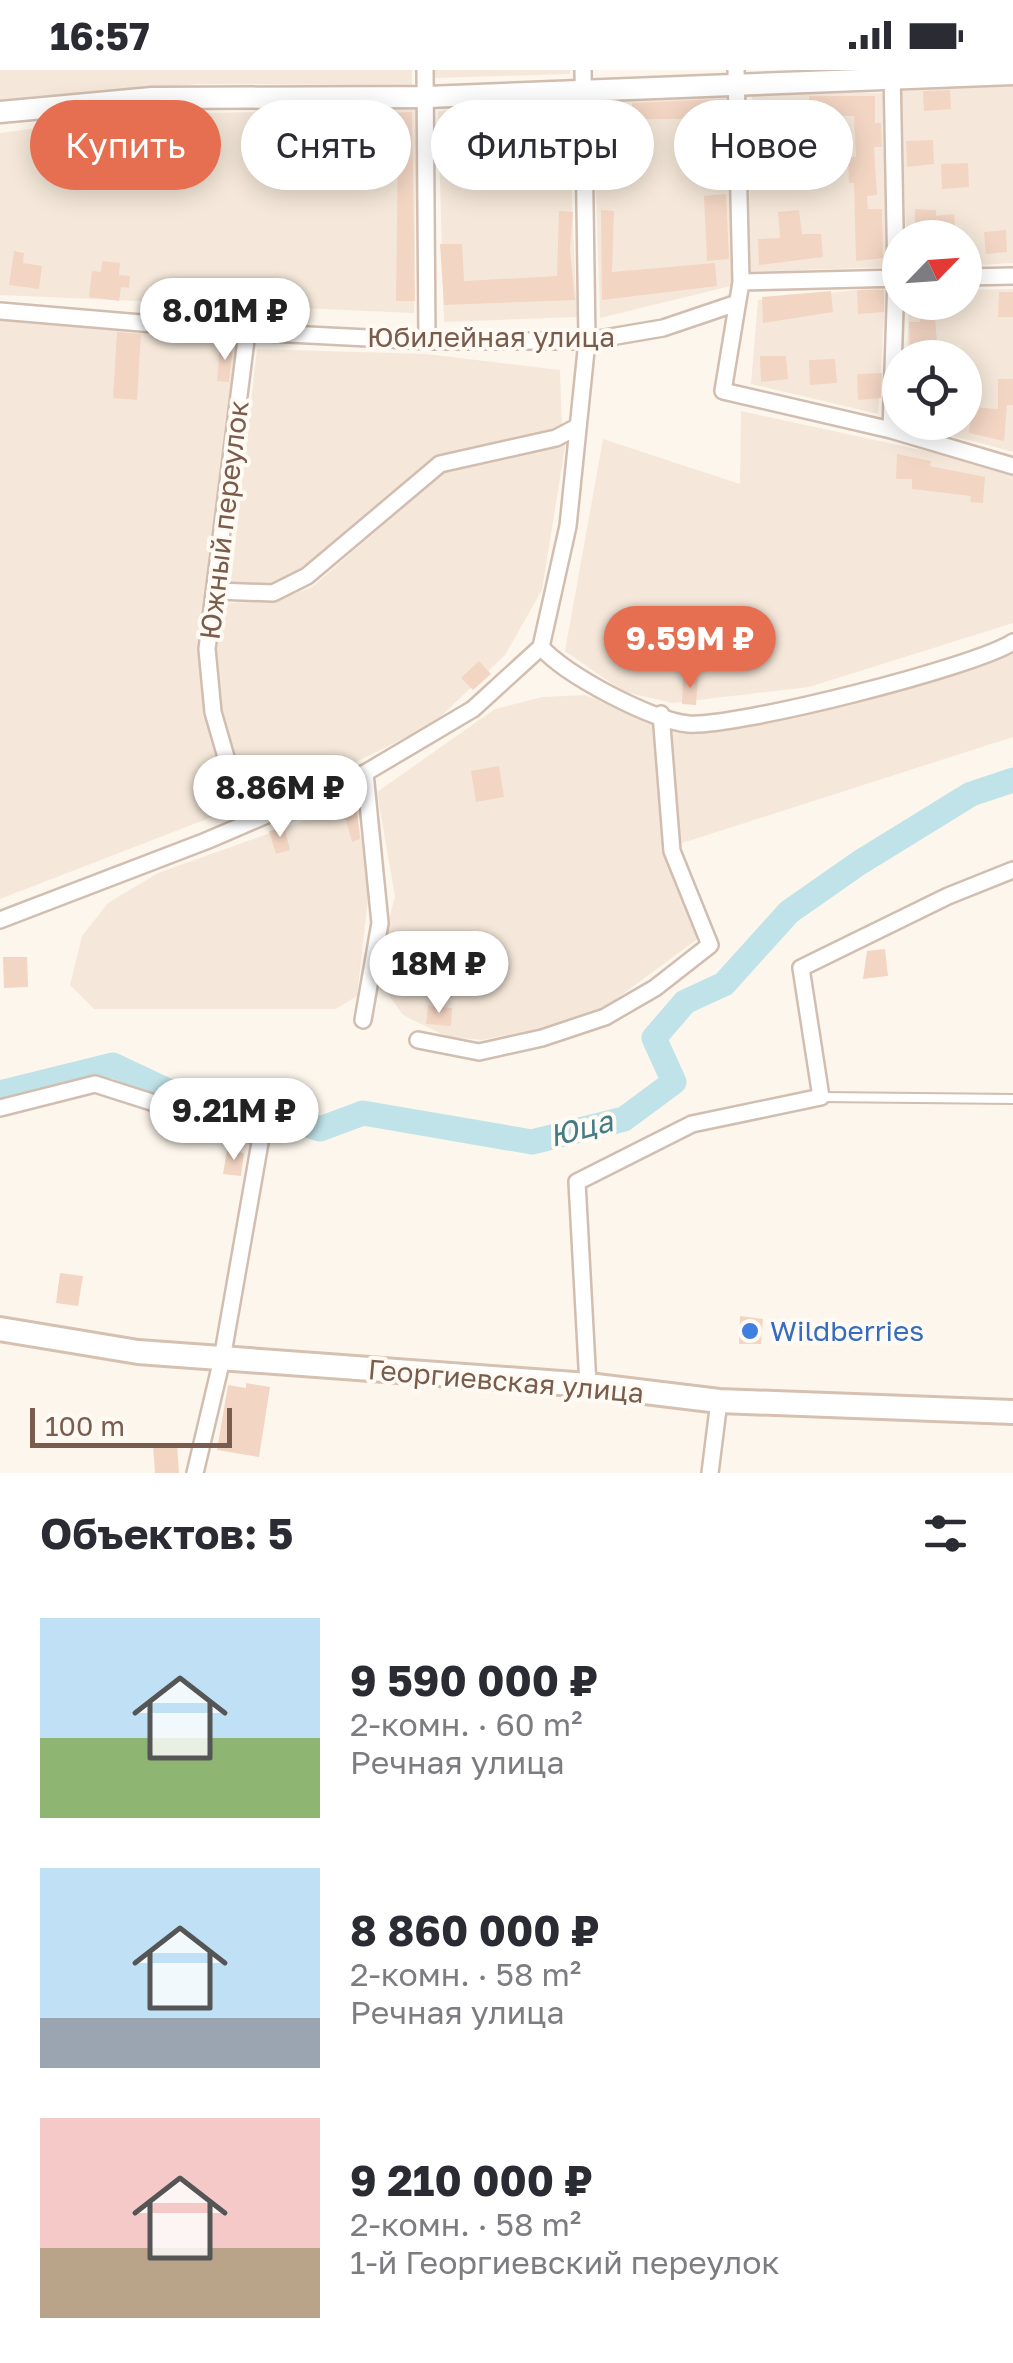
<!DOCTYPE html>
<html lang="ru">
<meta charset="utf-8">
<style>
:root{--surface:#fff;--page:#f7f7f7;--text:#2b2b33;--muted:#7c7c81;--accent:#e76f51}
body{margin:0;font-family:"Golos Text",sans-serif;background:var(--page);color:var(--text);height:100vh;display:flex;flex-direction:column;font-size:38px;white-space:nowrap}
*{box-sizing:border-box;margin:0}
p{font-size:32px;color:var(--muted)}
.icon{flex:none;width:55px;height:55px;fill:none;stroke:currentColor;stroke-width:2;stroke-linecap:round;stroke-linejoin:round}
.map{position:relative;height:1403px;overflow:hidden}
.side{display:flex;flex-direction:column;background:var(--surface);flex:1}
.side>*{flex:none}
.guide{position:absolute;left:30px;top:30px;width:955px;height:90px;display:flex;gap:20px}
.needle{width:65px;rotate:65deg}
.tools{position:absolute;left:882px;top:150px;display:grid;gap:20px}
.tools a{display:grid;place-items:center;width:100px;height:100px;border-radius:50%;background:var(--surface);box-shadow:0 5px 25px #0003;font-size:50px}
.scale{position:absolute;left:30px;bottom:25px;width:202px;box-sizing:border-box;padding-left:10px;border:5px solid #7a5c4d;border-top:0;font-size:28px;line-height:35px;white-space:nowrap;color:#7a5c4d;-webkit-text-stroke:8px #fffaf3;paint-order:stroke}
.price{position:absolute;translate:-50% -85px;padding:0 22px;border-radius:35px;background:#fff;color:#222;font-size:32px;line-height:65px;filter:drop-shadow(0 2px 5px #0008)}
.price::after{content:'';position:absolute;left:50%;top:60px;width:30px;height:22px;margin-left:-15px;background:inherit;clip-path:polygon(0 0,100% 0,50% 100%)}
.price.selected{background:var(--accent);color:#fff}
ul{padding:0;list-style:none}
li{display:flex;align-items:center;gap:30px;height:250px;padding:0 40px}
li span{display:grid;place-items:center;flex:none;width:280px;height:200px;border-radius:0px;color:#555}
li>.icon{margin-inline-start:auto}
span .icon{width:120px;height:120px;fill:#fffc;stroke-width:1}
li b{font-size:42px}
h2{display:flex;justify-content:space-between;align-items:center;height:120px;padding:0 40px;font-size:42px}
.pill{padding:0 35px;border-radius:45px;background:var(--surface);box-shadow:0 5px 25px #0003;font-size:35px;line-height:90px}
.pill.selected{background:var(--accent);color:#fff}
.status{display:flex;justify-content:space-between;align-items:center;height:70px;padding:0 50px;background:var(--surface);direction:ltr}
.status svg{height:28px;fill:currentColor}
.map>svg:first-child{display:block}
.residential{fill:#f5e8da}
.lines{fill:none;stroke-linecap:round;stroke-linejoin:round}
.river{stroke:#bfe3e8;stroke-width:25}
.building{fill:#f3d5c3}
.service-casing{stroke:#d1beb0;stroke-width:12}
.minor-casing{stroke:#d1beb0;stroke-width:20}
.tertiary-casing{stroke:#d1beb0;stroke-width:25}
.secondary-casing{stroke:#d6c0b0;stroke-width:28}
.service{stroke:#fff;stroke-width:8}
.minor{stroke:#fff;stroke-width:15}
.tertiary{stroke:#fff;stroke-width:20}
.secondary{stroke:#fff;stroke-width:22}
.shop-dot{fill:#3f7fe0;stroke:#fffaf3;stroke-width:4}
.labels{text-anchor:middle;stroke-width:8;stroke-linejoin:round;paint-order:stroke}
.street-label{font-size:28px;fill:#7a5c4d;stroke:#fffaf3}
.shop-label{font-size:28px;fill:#366cbe;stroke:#fffaf3;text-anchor:start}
.water-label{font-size:30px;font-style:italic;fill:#437c86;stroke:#fffaf3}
</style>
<div class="status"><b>16:57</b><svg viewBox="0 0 49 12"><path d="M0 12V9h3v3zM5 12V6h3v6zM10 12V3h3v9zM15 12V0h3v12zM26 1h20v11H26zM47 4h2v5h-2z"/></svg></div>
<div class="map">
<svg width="1013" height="1403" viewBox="0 0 1013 1403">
<rect width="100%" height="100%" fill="#fdf6ec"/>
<path class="residential" d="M0,0h412v15l-213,-1 -199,18z
M433,0h137v4l-137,4z
M1013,15v178l-48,3v-28l-59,-1 -5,-146z
M734,18l5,196 -139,34 -7,-223z
M752,22l135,1 2,174 -141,5z
M568,35l9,212 -133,5 -6,-211z
M417,39l-3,204 -414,-18v-162l141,-19z
M886,217l-8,127 -127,-30 7,-84z
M1013,219v163l-109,-29 61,-1v-64l-58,-1 2,-54 56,-1v-12z
M0,250l238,21 -27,247 -13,60 5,63 27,99 -230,89z
M257,279l169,5 134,16 2,59 -79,16 -49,16 -135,115 -27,13 -42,2z
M741,341l272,59v153l-204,64 -136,16 -49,-11 -59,-41 38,-212 137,45z
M566,371l-24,149 -37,65 -72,69 -146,72 -39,13 -27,-95 -5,-66 5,-45 54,-2 37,-14 133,-116z
M1013,582v85l-334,107 -11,-117 69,-2 115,-21z
M585,625l67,24 13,132 34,87 -95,70 -65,21 -57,11 -34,-3 -45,-22 -21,-29 6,-64 7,-25 -18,-105 118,-83 47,-12z
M354,733l16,78 -13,115 -21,13h-242l-24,-24 12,-49 26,-33 50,-30z"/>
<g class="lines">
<path class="river" d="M0,1023l113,-28 66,31 104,21 37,12 43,-16 169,29 92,-23 50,-37 -20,-44 31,-36 39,-18 65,-72 70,-49 112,-69 42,-14"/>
</g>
<path class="building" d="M950,20l1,19 -27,2 -1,-20z
M809,26h66v27h6l1,24h-8l3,48 -10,1 1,13h14l1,49 -27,3 -2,-78h-5l-1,-25 8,-1 -2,-41 -45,-1z
M720,29h5l1,20h-94v-16z
M756,30h26l1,70 -22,2z
M412,42l3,189h-19l2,-163 -12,1 -1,-26z
M557,48l14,2 -2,60 -14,-1z
M455,53h26l-1,20h-25z
M602,67l14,1 -2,51 -13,-1z
M933,70l1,24 -27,3 -1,-26z
M968,93l1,24 -27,2 -1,-25z
M726,124l3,65 -22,2 -3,-65z
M915,139l21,1v6l18,-2 2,24h-41z
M601,140l13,1 -2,61 103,-9 2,23 -115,14z
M799,140l3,24h19l2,23 -64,8 -1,-26 22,-1 -2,-26z
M559,141l14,1 -3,38 5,50 -131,5 -4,-61h22l2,37 93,-5z
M1006,160l1,22 -21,2 -2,-22z
M14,181l10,2 -1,10 19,3 -3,23 -30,-4z
M102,191l18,2 -1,12 11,1 -1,12 -8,-1 -2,14 -30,-4 3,-26 9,1z
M857,220h27v22l-26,2z
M831,221l2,21 -70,11 -1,-26z
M999,222h14v25h-15z
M920,232h14l4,56h-20l-1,-11 -7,1 -1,-26h11z
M117,262l24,2 -4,66 -24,-2z
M220,274l13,1 -4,37 -12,-1z
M760,286h26l2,23 -27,3z
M835,289l2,24 -27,2 -1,-25z
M882,303l-1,25 -23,2 -1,-26z
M998,309h15v26h-6l-3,36 -35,-8 3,-26 26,2z
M897,384l34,7 -1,5 55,11 -2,26 -13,-1 1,-6 -59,-7v-10h-16z
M479,591l12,13 -18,16 -12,-12z
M683,608l15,1 -2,26 -14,-1z
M499,696l5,31 -28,5 -5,-31z
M357,739l3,30 -8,3 -8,-29z
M284,757l6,23 -14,4 -7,-23z
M885,879l3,27 -25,3 4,-28z
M3,887h24l1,30 -24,1z
M428,936l24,2 -1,18 -25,-2z
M227,1080l17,3 -3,23 -18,-2z
M60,1203l23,3 -5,30 -22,-3z
M740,1246l23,3 -2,25h-22z
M246,1313l24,4 -11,70 -42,-7 11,-65 18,3z
M177,1374l2,29h-24l-2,-28z"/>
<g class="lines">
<g class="service-casing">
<path id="service" d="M821,1027l192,2"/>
</g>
<g class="minor-casing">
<path id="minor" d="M425,0l2,271
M736,0l5,212 -18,109 168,39 122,36
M965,207l48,-1
M741,212l159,-4
M0,241l247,21 180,9h160l76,-13 74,-25
M891,360l5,-152 -4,-208
M217,521l56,2 34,-17 133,-112 116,-26 21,-11
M541,577l27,-121 19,-185 -4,-271
M245,753l-32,-111 -6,-63 40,-317
M0,850l206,-79 159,-68 108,-64 68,-62c24,28 110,73 147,77 46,4 287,-57 325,-82
M363,950l17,-97 -15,-150
M418,970l61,12 63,-14 63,-21 50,-29 55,-43 -38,-94 -11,-137
M0,1038l95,-24 166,53 -39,222 -27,114
M588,1315l-11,-203 115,-58 129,-27 -20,-129 147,-72 65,-26
M710,1403l9,-72"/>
</g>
<g class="tertiary-casing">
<path id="tertiary" d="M0,42l152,-14 275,-1 586,-23"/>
</g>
<g class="secondary-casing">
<path id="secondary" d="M0,1259l138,23 450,33 131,16 294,11"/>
</g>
<use href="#service" class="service"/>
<use href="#minor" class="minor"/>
<use href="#tertiary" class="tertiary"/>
<use href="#secondary" class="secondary"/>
</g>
<circle class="shop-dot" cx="750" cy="1261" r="10"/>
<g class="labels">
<g class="street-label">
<text x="491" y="277">Юбилейная улица</text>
<text transform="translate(224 450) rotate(-83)" y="10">Южный переулок</text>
<text transform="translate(506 1311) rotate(5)" y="10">Георгиевская улица</text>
</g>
<g class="shop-label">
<text x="770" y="1271">Wildberries</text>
</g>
<g class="water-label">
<text transform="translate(581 1059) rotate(-15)" y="10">Юца</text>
</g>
</g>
</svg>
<div class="tools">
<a><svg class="needle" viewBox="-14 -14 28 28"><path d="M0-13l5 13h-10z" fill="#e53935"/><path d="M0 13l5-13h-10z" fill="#7c7c81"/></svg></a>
<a><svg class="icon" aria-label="locate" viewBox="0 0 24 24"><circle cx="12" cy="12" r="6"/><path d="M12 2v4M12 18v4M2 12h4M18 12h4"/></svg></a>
</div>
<div class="scale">100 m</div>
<b class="price" style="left:225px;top:293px">8.01M ₽</b>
<b class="price selected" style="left:690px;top:621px">9.59M ₽</b>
<b class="price" style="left:280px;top:770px">8.86M ₽</b>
<b class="price" style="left:439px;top:946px">18M ₽</b>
<b class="price" style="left:234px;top:1093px">9.21M ₽</b>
<div class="guide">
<a class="pill selected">Купить</a>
<a class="pill">Снять</a>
<a class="pill">Фильтры</a>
<a class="pill">Новое</a>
</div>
</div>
<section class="side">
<h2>Объектов: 5<svg class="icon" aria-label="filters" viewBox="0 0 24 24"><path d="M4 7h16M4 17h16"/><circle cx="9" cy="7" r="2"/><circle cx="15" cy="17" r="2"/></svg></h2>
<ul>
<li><span style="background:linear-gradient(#bfe0f5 60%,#8fb573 0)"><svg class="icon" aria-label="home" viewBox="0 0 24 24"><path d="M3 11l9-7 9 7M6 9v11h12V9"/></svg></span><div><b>9 590 000 ₽</b><p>2-комн. · 60 m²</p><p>Речная улица</p></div></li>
<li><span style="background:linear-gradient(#bfe0f5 75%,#9aa5b1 0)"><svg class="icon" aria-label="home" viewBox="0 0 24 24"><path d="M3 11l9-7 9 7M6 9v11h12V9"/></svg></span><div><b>8 860 000 ₽</b><p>2-комн. · 58 m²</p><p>Речная улица</p></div></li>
<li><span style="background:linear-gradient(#f6c9c9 65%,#b9a48a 0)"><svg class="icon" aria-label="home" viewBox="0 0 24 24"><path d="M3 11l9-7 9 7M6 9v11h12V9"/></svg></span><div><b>9 210 000 ₽</b><p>2-комн. · 58 m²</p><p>1-й Георгиевский переулок</p></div></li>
</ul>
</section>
